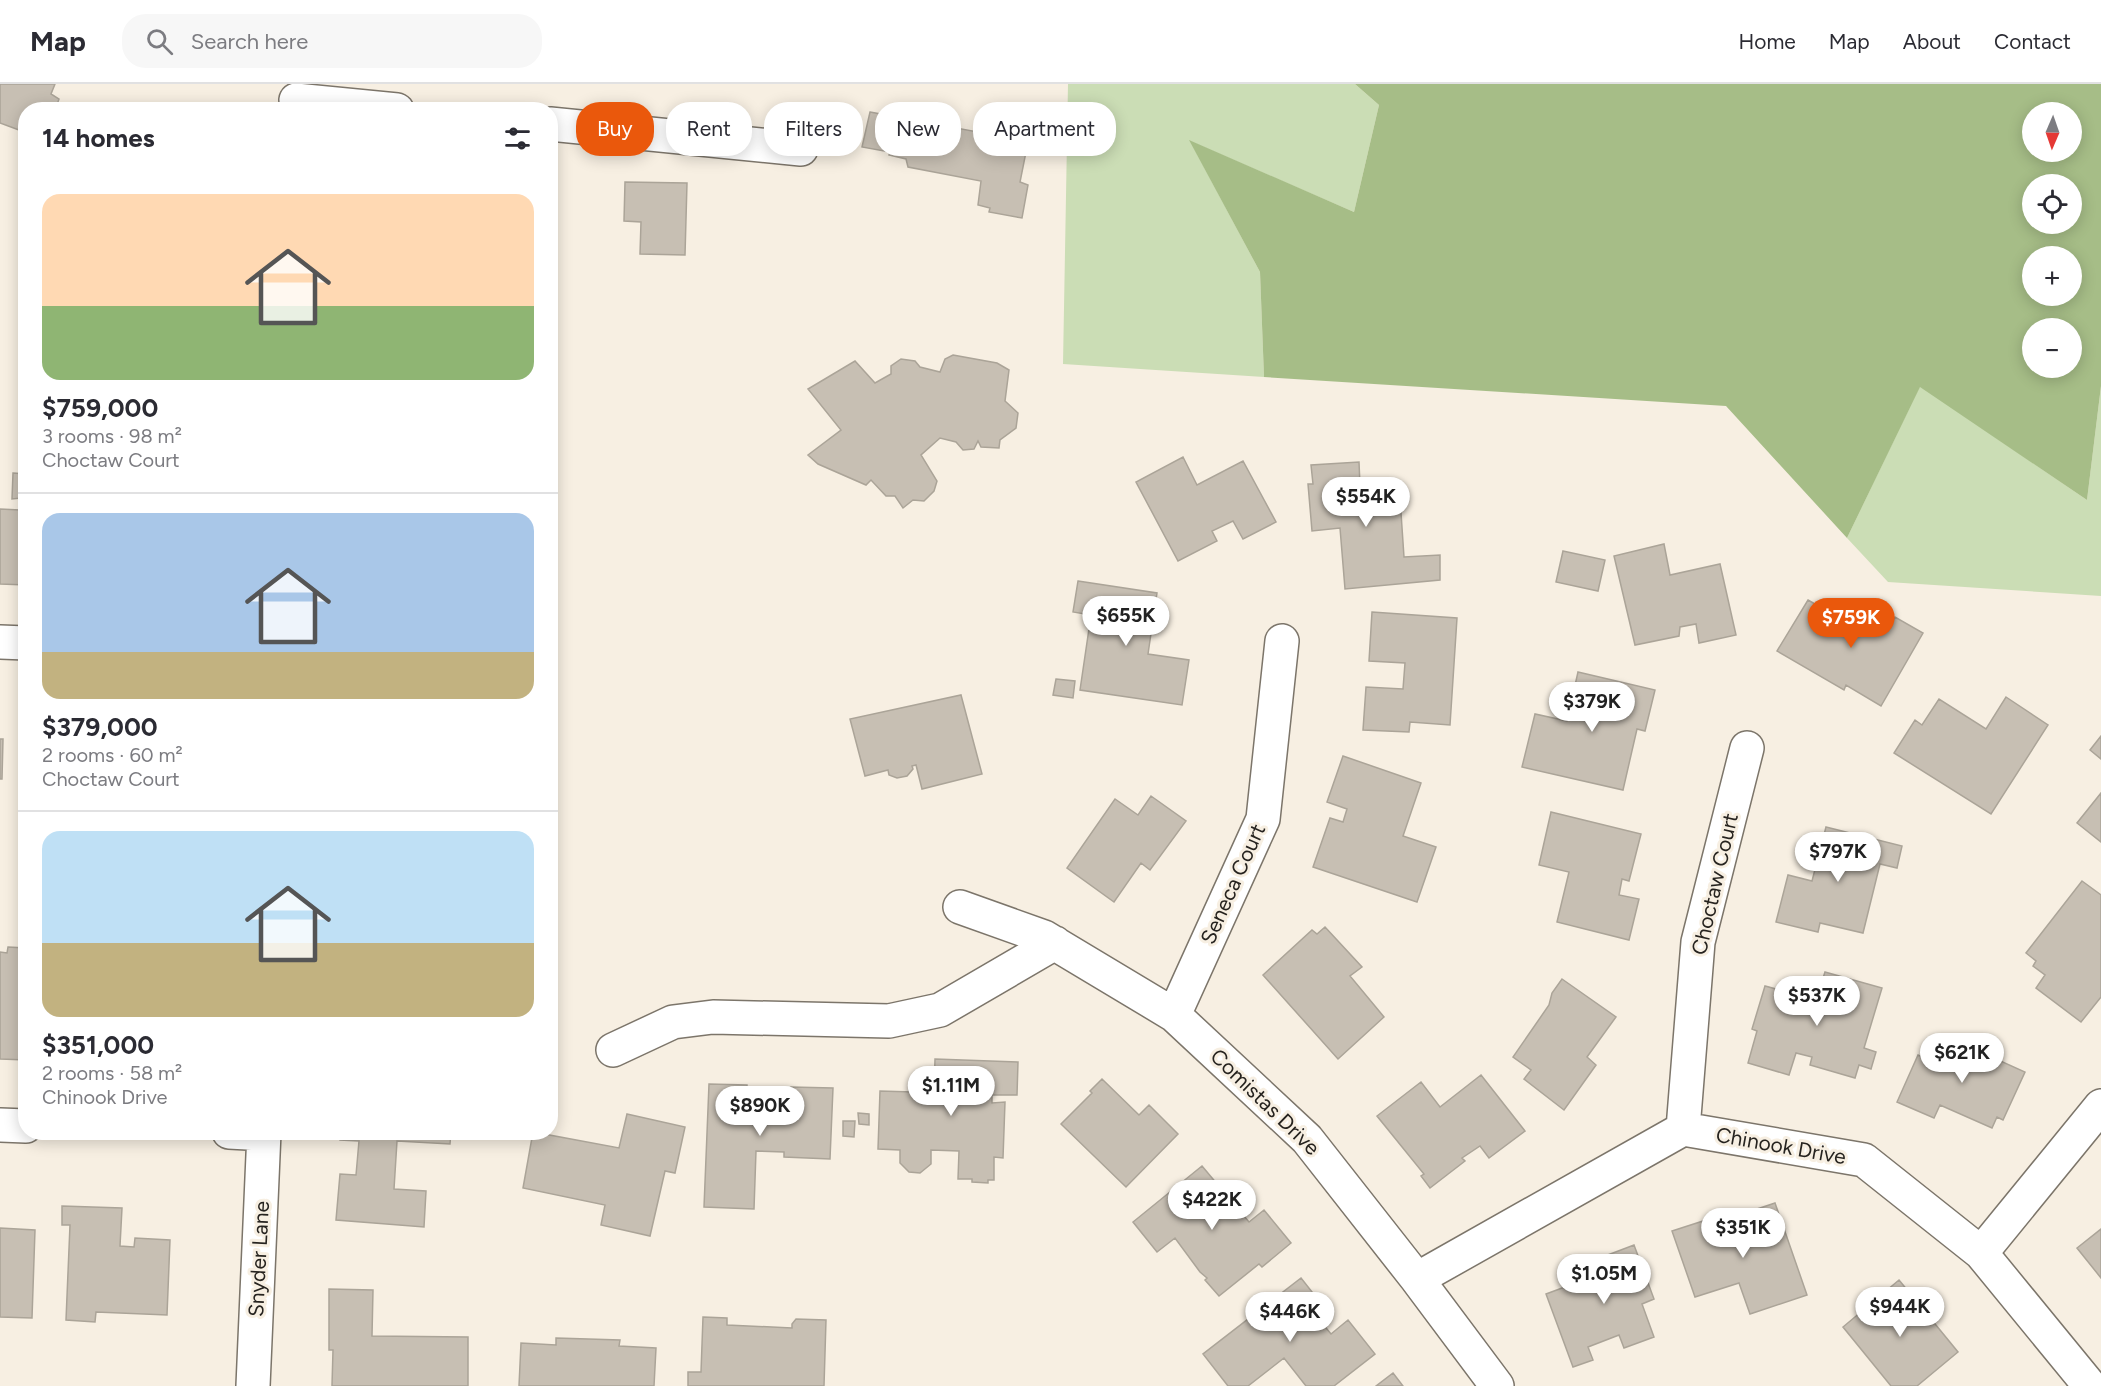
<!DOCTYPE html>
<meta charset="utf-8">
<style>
:root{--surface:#fff;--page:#f7f7f7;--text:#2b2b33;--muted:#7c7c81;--line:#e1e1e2;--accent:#ea580c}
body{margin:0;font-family:Figtree,sans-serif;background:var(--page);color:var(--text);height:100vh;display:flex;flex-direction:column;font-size:22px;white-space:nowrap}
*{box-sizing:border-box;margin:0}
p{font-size:20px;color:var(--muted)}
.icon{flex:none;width:33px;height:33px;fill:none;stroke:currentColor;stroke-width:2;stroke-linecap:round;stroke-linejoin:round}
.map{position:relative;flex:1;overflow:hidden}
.side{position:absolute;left:18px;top:18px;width:540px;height:1038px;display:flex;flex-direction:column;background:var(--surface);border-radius:24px;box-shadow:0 3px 15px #0003}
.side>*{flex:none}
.banner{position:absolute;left:576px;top:18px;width:570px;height:54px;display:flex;gap:12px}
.needle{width:39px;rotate:182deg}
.tools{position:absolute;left:2022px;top:18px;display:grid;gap:12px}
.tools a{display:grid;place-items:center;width:60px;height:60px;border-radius:50%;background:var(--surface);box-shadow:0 3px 15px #0003;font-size:30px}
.price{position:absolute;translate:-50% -51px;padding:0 14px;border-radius:21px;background:#fff;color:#222;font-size:20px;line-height:39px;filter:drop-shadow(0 2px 3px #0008)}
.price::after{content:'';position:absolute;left:50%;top:36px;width:18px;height:14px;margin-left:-9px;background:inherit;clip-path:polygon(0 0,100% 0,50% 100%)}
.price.on{background:var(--accent);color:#fff}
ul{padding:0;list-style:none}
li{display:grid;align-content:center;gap:12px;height:318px;padding:0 24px}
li+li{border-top:2px solid var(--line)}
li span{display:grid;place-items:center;height:186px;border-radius:18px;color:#555}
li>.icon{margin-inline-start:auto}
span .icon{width:108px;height:108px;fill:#fffc;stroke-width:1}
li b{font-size:26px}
h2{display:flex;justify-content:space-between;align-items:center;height:72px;padding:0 24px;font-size:26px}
.tag{padding:0 21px;border-radius:24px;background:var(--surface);box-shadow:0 3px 15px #0003;font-size:21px;line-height:54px}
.tag.on{background:var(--accent);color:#fff}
header{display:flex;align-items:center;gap:36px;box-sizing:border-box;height:84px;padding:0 30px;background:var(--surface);border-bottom:2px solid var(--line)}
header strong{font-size:28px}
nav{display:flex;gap:33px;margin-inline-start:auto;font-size:21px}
.search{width:420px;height:54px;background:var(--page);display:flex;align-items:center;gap:15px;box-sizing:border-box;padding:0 21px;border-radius:24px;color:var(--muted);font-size:22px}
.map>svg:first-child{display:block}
.green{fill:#cbddb5}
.forest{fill:#a6bd87;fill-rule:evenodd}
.building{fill:#c7bfb3;stroke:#aba498;stroke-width:1.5}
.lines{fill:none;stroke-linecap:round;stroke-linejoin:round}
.minor-casing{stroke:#7c756a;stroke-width:36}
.minor{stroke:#fff;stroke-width:33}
.labels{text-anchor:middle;stroke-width:6;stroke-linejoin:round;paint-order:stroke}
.street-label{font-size:21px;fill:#26231f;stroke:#f7efe2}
</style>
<header>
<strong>Map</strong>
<div class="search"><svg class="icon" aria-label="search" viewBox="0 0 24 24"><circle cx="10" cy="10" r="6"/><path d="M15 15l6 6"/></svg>Search here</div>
<nav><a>Home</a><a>Map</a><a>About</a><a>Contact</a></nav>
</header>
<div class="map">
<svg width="2101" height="1302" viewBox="0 0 2101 1302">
<rect width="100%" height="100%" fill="#f7efe2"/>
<path class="green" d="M1068,0h287l24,21 -25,107 -164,-71 70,131 4,105 -201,-13z
M1920,302l167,114 14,-114v210l-213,-14 -41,-44z"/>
<path class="forest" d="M1355,0h746v302l-14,114 -167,-113 -73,151 -121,-132 -462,-29 -4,-105 -71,-132 165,72 25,-107zM2032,28h40v40h-40zM2032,100h40v40h-40zM2032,172h40v40h-40zM2032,244h40v40h-40z"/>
<path class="building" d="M0,0h55l-4,10 8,5 -4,11h-29v15l-4,-2 -3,7 -19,-7z
M870,28l135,25 -1,10 22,5 -6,30 8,3 -6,33 -33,-6 1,-4 -12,-3 3,-24 -73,-14 -2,-8 -17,-4 1,-3 -28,-5z
M625,98l62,1 -2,72 -45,-1 1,-32 -17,-1z
M953,271l44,8 12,7 -4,31 13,12 -2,15 -16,12 -1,8 -18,-1 -3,-6 -4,8 -11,1 -7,-8 -16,-4 -19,17 16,26 -3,10 -10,10 -11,-1 -10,8 -8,-12h-9l-15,-16 -5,5 -48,-21 -10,-9 33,-25 -33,-41 47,-28 20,22 16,-9v-8l10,-7 14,2 5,6 20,5 5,-13z
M1183,373l14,28 46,-24 33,61 -33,17 -10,-18 -21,10 5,10 -39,20 -42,-79z
M1359,378l1,24 39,-3 5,74 36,-2v25l-95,9 -5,-61 -28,3 -4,-47h5l-2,-19z
M13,389l13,1v111l-26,-1v-75l20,1 1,-12 -9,1z
M550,424h6l-3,57h-3z
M1664,460l6,31 50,-11 16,71 -37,8 -3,-19 -16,3 -1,9 -44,9 -21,-89z
M1563,467l42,9 -7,31 -42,-9z
M1078,497l79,12 -9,61 41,6 -7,45 -102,-15 11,-75 -18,-3z
M1808,516l31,18 8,-13 41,25 7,-13 28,16 -42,73 -35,-21 -2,5 -67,-39z
M1372,528l85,6 -7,107 -40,-3 -1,10 -46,-2 3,-43 37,2 2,-26 -36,-2z
M1578,588l77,18 -10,41 -8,-2 -14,61 -101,-23 13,-53 32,7z
M1056,595l19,2 -2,17 -20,-3z
M961,611l21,79 -60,15 -6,-24 -4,1 1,3 -6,7 -10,2 -8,-3 -1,-5 -23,6 -15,-57z
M2006,613l42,28 -57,89 -97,-61 21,-33 7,5 17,-26 47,30z
M2101,652v23l-11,-9z
M0,655h3l-1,40h-2z
M1343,672l78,27 -18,53 33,11 -19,55 -104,-35 17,-49 13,4 4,-13 -20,-7z
M2101,709v49l-24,-19z
M1151,712l35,25 -36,49 -9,-7 -27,39 -47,-34 48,-69 23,16z
M1551,728l90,22 -12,47 -7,-2 -3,16 20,4 -10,41 -72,-18 12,-50 -30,-7z
M1826,743l76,19 -5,22 -17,-4 -17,69 -43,-10 -2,9 -42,-10 12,-47 24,6z
M2082,797l19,14v102l-20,25 -45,-34 9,-13 -12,-9 3,-5 -10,-8z
M1325,843l37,40 -12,9 34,41 -46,42 -75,-84 49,-45 5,4z
M8,863l18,1v112l-26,-1v-107l7,1z
M1825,888l57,16 -18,60 12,4 -5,17 -12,-4 -4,13 -45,-13 2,-8 -16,-4 -7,22 -41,-12 9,-32 -5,-2 13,-43 51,14z
M1562,895l54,38 -29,40 9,8 -32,45 -40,-31 7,-9 -18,-13 36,-52 3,-12z
M1943,951l82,37 -22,48 -6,-3 -5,11 -52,-23 -6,13 -37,-16 21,-47 14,6z
M935,975l83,3 -1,33h-25v8l13,-1 -2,56 -9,-1v23h-6v3l-16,-1v-3h-14l1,-28 -28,-1v14l-11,9 -11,-1 -9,-9v-13l-22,-1 2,-58 33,1v-7h17l-1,7 5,1z
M1481,991l44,56 -36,27 -9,-12 -18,12 3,3 -35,27 -9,-12 3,-2 -47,-58 44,-34 19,25z
M1102,995l37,36 10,-10 29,29 -52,53 -65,-63 31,-31 -2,-2z
M709,1000l38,1v11l44,2v-11l42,1 -3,71 -46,-2v-5l-28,-1 -2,58 -50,-2z
M858,1029l11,1v11l-10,-1z
M627,1030l58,13 -10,46 -10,-2 -15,65 -49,-11 4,-20 -82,-17 10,-56 86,16z
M843,1037h12l-1,16 -11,-1z
M340,1048h111l-1,12 -53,-3 -3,48 32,2 -2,36 -88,-7 4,-46 16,1 3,-34 -19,-1z
M1202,1082l47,56 15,-12 27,33 -29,24 -3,-3 -40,32 -14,-16 2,-2 -7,-6 -25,-34 -18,14 -24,-30z
M1775,1119l32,92 -57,19 -11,-31 -44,14 -23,-66 31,-10 6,15 18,-6 -3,-10z
M62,1122l60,2 -2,38 14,1 1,-9 35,2 -3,75 -71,-3 -1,10 -29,-2 4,-95h-8z
M0,1144l35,2 -3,88 -32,-1z
M2101,1145v49l-24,-30z
M1634,1161l20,54 -12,5 12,33 -30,11 -5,-13 -31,12 5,13 -20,7 -27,-73 43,-16 -5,-14z
M1301,1194l30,38 -9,7 9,11 17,-14 27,34 -41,32h-28l-22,-28 -36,28h-20l-25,-32z
M1899,1196l59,72 -41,34h-26l-48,-59z
M329,1205l44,1 -1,46 96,1v49h-136l1,-36h-4z
M703,1233l24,1v7l65,3v-4l4,-5 30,1 -2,66h-136v-14h13z
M556,1254l64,2 -1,6 37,2 -2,38h-135l2,-43 35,2z
M1393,1289l10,13h-27z"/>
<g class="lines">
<g class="minor-casing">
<path id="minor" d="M296,16l101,10
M550,40l251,25
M0,558l26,1
M960,823l84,30 130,78 133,124 110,140 80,107
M1174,931l89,-196 19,-178
M613,966l60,-28 40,-5 176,4 51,-11 115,-67
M0,1041l26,1
M1683,1045l15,-187 49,-194
M229,1048l35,2
M1981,1169l120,-147
M1417,1195l266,-150 181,31 117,93 109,133
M253,1302l11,-254"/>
</g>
<use href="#minor" class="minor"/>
</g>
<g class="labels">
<g class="street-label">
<text transform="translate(1233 800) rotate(-66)" y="7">Seneca Court</text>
<text transform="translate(1715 800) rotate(-77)" y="7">Choctaw Court</text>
<text transform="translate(1265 1018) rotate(44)" y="7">Comistas Drive</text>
<text transform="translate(1781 1062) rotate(10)" y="7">Chinook Drive</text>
<text transform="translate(259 1175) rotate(-87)" y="7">Snyder Lane</text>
</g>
</g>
</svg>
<div class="tools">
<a><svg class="needle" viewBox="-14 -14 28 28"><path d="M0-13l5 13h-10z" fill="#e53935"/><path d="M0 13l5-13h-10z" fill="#7c7c81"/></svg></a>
<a><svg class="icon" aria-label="locate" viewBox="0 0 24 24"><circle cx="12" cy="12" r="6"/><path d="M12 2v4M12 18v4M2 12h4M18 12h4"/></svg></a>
<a>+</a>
<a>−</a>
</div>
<b class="price" style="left:1366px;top:444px">$554K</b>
<b class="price" style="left:1126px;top:563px">$655K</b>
<b class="price on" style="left:1851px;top:565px">$759K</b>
<b class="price" style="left:1592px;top:649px">$379K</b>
<b class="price" style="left:1838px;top:799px">$797K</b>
<b class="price" style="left:1817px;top:943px">$537K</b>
<b class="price" style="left:1962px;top:1000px">$621K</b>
<b class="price" style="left:951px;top:1033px">$1.11M</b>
<b class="price" style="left:760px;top:1053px">$890K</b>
<b class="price" style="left:1212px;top:1147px">$422K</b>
<b class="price" style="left:1743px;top:1175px">$351K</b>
<b class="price" style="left:1604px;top:1221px">$1.05M</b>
<b class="price" style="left:1900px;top:1254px">$944K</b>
<b class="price" style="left:1290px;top:1259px">$446K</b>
<div class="banner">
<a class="tag on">Buy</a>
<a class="tag">Rent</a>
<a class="tag">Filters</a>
<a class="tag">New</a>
<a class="tag">Apartment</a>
</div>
<section class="side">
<h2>14 homes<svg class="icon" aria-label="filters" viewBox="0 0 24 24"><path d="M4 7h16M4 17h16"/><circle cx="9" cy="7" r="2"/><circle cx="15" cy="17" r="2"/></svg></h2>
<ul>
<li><span style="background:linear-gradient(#ffd9b3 60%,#8fb573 0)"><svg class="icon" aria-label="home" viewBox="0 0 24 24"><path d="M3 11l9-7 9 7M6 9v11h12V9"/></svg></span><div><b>$759,000</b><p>3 rooms · 98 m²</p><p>Choctaw Court</p></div></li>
<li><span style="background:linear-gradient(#a9c7e8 75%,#c2b280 0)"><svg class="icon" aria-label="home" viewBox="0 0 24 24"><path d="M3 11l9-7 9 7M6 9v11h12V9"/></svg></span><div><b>$379,000</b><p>2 rooms · 60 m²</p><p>Choctaw Court</p></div></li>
<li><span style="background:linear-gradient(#bfe0f5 60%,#c2b280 0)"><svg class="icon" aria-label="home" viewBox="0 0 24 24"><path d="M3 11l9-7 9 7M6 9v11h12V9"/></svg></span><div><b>$351,000</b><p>2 rooms · 58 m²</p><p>Chinook Drive</p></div></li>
</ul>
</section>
</div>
